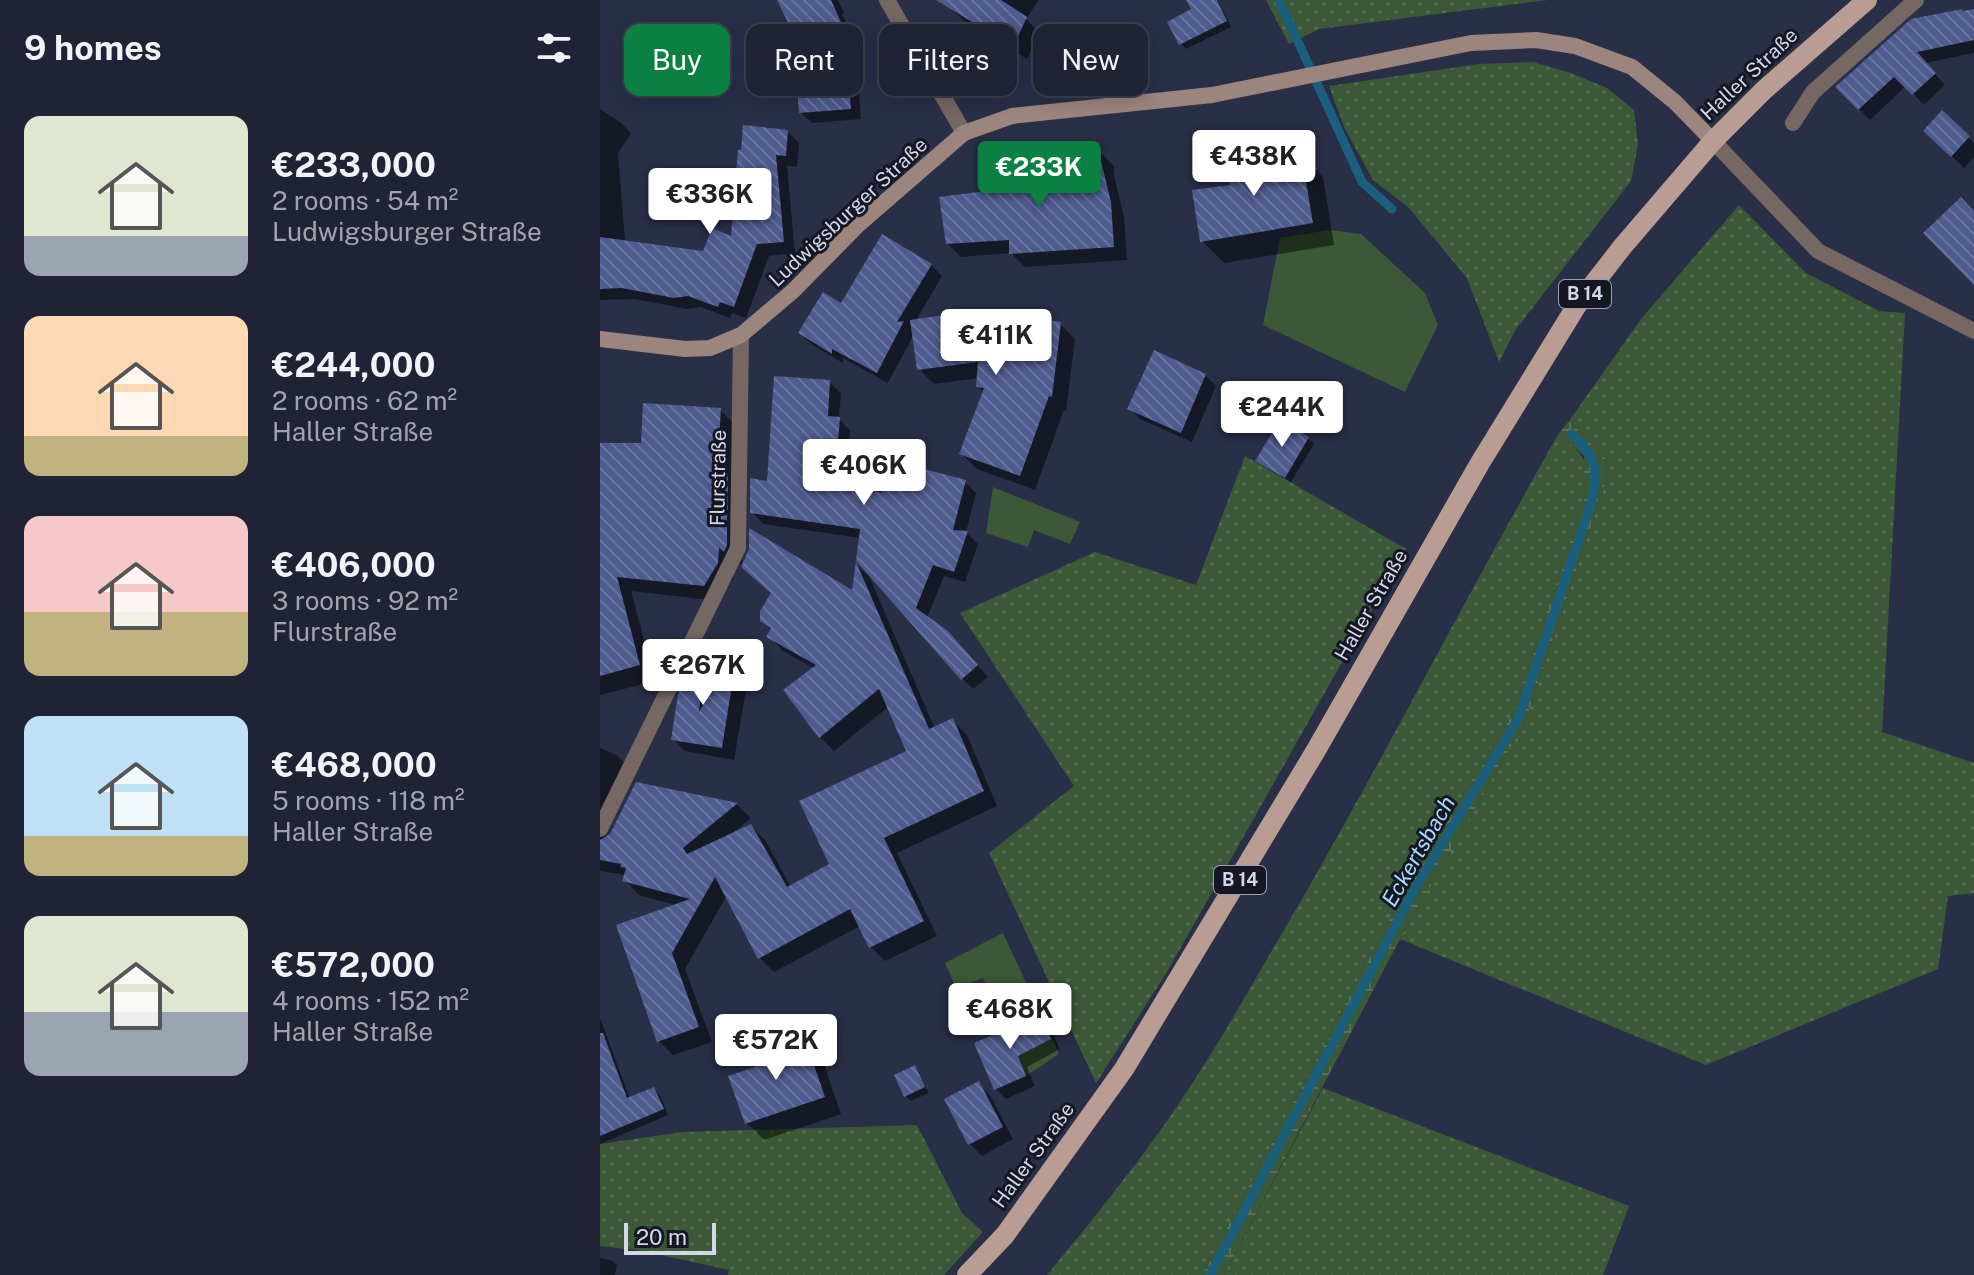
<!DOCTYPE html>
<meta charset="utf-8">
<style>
:root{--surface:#1f2335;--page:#272b3d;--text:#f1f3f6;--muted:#a1a4ad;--line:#3c4050;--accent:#0b8043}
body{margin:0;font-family:"Public Sans",sans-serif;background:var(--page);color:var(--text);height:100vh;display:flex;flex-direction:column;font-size:30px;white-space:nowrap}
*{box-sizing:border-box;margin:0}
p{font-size:26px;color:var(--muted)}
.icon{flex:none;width:44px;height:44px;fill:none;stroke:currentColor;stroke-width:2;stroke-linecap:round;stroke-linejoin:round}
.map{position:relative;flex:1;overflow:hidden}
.side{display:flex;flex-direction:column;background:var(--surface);width:600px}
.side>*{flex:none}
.banner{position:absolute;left:24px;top:24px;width:760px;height:72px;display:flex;gap:16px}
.scale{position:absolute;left:24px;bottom:20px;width:92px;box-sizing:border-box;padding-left:8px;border:4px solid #d3d8e8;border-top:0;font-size:22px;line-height:28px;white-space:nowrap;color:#d3d8e8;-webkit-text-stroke:6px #151823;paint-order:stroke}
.price{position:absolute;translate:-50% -68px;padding:0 18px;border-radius:8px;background:#fff;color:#222;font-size:26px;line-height:52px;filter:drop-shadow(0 2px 4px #0008)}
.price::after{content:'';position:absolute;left:50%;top:48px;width:24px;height:18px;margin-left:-12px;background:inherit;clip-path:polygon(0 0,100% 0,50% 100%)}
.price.active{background:var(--accent);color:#fff}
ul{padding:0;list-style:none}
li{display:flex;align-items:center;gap:24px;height:200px;padding:0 24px}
li span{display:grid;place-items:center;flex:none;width:224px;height:160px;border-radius:16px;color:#555}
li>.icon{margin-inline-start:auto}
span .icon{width:96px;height:96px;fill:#fffc;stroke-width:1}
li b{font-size:34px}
h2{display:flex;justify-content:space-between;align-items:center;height:96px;padding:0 24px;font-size:34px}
.pill{padding:0 28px;border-radius:16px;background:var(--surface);box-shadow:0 4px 20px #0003,0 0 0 2px var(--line);font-size:28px;line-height:72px}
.pill.active{background:var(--accent);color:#fff}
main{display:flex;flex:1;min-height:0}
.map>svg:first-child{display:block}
.grass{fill:url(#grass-dots)}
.wetland{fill:url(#wetland-marsh)}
.garden{fill:#3b5936}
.shadow{fill:#0007}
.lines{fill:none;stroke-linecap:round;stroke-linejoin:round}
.stream{stroke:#1b5f7f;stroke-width:9}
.building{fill:url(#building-back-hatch)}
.street{stroke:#756762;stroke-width:16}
.secondary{stroke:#9c857d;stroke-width:16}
.primary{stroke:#b99c92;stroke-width:20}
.labels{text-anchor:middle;stroke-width:6;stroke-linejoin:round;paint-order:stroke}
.shield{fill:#151823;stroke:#9a9ead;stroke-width:2}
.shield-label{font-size:18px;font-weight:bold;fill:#d3d8e8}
.street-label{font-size:20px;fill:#d3d8e8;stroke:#151823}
.water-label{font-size:22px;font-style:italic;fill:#a8dcfb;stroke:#151823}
</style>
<main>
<section class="side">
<h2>9 homes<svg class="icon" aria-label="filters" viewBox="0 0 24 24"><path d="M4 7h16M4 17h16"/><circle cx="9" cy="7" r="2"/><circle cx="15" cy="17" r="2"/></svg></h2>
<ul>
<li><span style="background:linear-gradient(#dfe7d0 75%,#9aa5b1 0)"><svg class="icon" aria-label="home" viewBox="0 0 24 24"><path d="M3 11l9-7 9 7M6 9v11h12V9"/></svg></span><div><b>€233,000</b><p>2 rooms · 54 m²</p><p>Ludwigsburger Straße</p></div></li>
<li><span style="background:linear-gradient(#ffd9b3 75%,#c2b280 0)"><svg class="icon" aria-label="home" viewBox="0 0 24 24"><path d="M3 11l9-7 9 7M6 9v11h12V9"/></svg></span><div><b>€244,000</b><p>2 rooms · 62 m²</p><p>Haller Straße</p></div></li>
<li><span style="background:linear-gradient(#f6c9c9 60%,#c2b280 0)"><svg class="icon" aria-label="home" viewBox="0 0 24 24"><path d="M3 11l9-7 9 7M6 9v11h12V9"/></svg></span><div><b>€406,000</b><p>3 rooms · 92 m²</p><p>Flurstraße</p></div></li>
<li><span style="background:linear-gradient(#bfe0f5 75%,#c2b280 0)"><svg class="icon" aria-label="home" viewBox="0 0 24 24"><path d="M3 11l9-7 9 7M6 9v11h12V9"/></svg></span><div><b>€468,000</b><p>5 rooms · 118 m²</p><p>Haller Straße</p></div></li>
<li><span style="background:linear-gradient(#dfe7d0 60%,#9aa5b1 0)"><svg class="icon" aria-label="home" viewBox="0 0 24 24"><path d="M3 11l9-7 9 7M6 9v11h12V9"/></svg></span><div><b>€572,000</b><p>4 rooms · 152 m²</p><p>Haller Straße</p></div></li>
</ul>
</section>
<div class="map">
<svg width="1374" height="1275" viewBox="0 0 1374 1275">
<defs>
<pattern id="grass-dots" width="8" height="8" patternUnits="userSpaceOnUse" patternTransform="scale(2)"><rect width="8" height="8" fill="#3b5936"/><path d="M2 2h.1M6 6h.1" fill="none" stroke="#567053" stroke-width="1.8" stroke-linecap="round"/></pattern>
<pattern id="wetland-marsh" width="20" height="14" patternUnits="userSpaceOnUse" patternTransform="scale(2)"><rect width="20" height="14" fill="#3b5936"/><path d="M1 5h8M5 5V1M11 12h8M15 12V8" fill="none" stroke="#567053"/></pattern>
<pattern id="building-back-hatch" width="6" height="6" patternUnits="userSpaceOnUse" patternTransform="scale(2)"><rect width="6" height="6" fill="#4e5b8e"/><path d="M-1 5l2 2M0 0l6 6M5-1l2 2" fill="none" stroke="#67729e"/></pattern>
</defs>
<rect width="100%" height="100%" fill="#292f47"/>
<path class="grass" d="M666,0h282l-229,29 -30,15z
M933,62l38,11 36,15 27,22 4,34 -7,37 -115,148 -17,33 -32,-84 -58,-70 -36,-28 -28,-51 -16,-43 150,-22z
M1139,205l67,68 73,38 26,2 -23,419 92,31v130l-26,3 -10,73 -232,96 -306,-126 125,-217 81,-240 1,-22 -38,-39 72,-102z
M959,433c25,23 33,28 26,63l-71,216 -96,154 -216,409h-155c46,-56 92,-112 133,-173 32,-48 62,-99 91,-150 101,-170 190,-347 288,-519z
M645,456l161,93 -239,423 -71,111 -107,-230 85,-67 -114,-173 135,-61 101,33z
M723,1088l306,118 -26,69h-379z
M317,1125l45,88 21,19 -39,43h-216l1,-5 -86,-19 -43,-5v-102l83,-12z"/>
<path class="wetland" d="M969,421l38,39 -1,22 -81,240 -125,217 -176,336h-22l216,-409 96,-154 71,-216 -1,-40 -25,-23z"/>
<path class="garden" d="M730,230l31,4 64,59 13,32 -33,67 -142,-67 17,-87z
M393,487l87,35 -10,22 -36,-14 -6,17 -42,-14z
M403,933l56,121 -33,22 -43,-98 -27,10 -11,-25z"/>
<path class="shadow" d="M180,0h58l6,13 -2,1 13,28 6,77 -49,4 -12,-11 -4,-62 -5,-26z
M352,0h87l-13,19 14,14 -13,26 -64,-39 -14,-14z
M588,0h30l13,27 -45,22 -5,-5 12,-34z
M1374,10v43l-49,10 20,22 -21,20 -18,-19 -36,34 -32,-33z
M0,109l20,13 11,11 -13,20 7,89 79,11 29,-15 54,-107 12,12 -2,24 -10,-1 8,87 -26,3 -23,62 -14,-5 -2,5 -29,-11 -14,2 -52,-10 -35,1z
M1342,113l32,30v14l-10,11 -26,-25z
M500,152l14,14v10l10,41 3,43 -102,7 -14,-14 -50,4 -14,-14z
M657,152l9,9 35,-6 22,22 11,68 -110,18 -22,-22 31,-55z
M331,265l11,11 -27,46 145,2 15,15 -9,72 -2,-1 -29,80 -58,-21 -15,-15 22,-61 -6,-7 1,-8 -45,6 -15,-15 -5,-35 -26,49 -45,-25v5l-32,-19 -11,-11 42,-27z
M605,375l11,11 -24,56 -52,-23 -11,-11z
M229,382l12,11 -2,26 11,11 -4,58 38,7 81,-13 11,11 -10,39 12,12 -13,38 -21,-6 -17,42 32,27 29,32 -15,12 -11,-11 -101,-140 -98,-14 -11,-12z
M120,410l16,16 6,139 -7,-4 -2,18 -14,22 -88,-10 24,90 -55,14v-250h43z
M708,439l6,5 -23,38 -33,-21z
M257,566l12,10 66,153 18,-8 14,14 30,71 -100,47 40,83 -52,25 -15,-15 -10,-20 -86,46 -14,-14 -33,-63 -42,74 27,73 -39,13 -14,-14 20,-135 -40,-11 -14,-15 1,-5 -26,-4v-123l17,7 14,15 -5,23 -23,48 8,-5 26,-52 100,21 14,13 -18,15 18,-7 14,14 26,47 41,-22 76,-113 -20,-45 -54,44 -14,-14 -5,-68 -32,-18 -14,-14 3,-6 -10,-11 92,-27z
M140,650l11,11 -17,99 -49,-9 -12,-12 32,-83 13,12 -3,22z
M440,1017l10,10 10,22 -33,18 8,19 -29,13 -11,-11z
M0,1018l30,81 24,-10 6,6 8,20 -68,29z
M187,1041l12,12 9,-3 17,17 16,47 -77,26 -17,-17 13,-56z
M314,1068l15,25 -18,8 -5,-5z
M378,1084l12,11 23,44 -31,17 -12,-12z
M0,1258l11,2 6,5 -2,10h-15z"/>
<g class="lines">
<path class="stream" d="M679,0l83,182 30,27
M610,1275l207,-390 101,-166 74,-218c6,-34 5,-42 -20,-67"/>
</g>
<path class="building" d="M177,0h54l13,29 7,80 -52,4 -5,-62 -12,-25 6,-3z
M336,0h65l26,17 -14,30z
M586,0h31l10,21 -48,24 -12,-23 24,-13z
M1362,9v2l12,-2v31l-57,12 19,21 -24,22 -18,-18 -36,33 -23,-23 76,-68z
M1342,110l28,26 -19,21 -28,-26z
M143,125l45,5 -2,26 -10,-1 8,87 -27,2 -23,63 -14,-5 -2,5 -30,-11 -14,2 -52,-10 -22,1v-52l103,14 9,-23 19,8 7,-86h3z
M501,150v11l10,41 3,45 -105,7v-14l-63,4 -7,-47 103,-13 -2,-30z
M658,150l1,10 42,-7 12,70 -113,19 -8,-52 38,-5 -5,-30z
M1361,197l13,14v74l-51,-52z
M282,234l50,30 -35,58 7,-1 -27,52 -45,-24v5l-34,-21 25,-41 18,11z
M373,311l88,11 -9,75 -3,-1 -29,80 -61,-22 25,-66 -8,-1 2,-25 -61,8 -7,-50z
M554,350l52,24 -25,59 -54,-24z
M174,376l56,4 -2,36 12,1 -5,66 47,10 8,-33 76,20 -13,50 15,1 -14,41 -21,-7 -17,43 32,23 30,34 -17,15 -105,-119 4,-32 -110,-16v-35l17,3z
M43,403l78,5 -4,65 11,1v36l-11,-2 10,7v30l-3,7 -5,-4 -1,15 -14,23 -87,-9 23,88 -40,11v-233h41z
M680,420l29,17 -24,41 -30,-17z
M149,528l103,62 4,-28 73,167 24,-11 31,73 -100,47 40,83 -55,27 -19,-39 -92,50 -43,-82 -43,76 27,74 -42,15 -41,-117 74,-26 -68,-18 4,-13 -6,-1 1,-3 -21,-4v-20l10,-6 26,-52 102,21 -55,45 4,6 64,-30 36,63 42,-23 -30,-63 107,-50 -27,-62 -60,49 -36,-48 33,-25 -50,-28 5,-9 -11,-7v-10l11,-18 -30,-26 8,-18z
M138,647l-16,101 -51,-8 7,-46 21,-41 7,1 -7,58z
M440,1015l11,24 -33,17 8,20 -32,14 -20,-47z
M0,1033h3l24,65 27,-11 10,22 -64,27z
M187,1038l6,15 15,-5 17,49 -80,27 -17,-48 30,-10 -5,-15z
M315,1065l10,22 -21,10 -10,-22z
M379,1081l24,46 -35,18 -24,-46z"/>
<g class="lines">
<path class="street" d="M287,0l77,133
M1193,123l20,-31 103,-92
M1113,141l105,110 156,80
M0,829l138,-281 3,-213"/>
<path class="secondary" d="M0,339l85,10 25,-1 31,-13 52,-44 65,-66 106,-92 48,-17 200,-21 259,-52 65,-3 39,6 57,21 43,35 38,39"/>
<path class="primary" d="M367,1275l38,-40 119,-166 191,-317 165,-289 97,-158 46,-59 90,-105 51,-51 103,-90"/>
</g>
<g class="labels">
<g class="shield">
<rect x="959" y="280" width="52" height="28" rx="6"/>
<rect x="614" y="866" width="52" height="28" rx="6"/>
</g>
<g class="shield-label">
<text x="985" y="300">B 14</text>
<text x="640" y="886">B 14</text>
</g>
<g class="street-label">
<text transform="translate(1149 74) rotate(-43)" y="7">Haller Straße</text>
<text transform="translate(248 212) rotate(-43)" y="7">Ludwigsburger Straße</text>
<text transform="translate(118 478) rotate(-89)" y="7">Flurstraße</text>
<text transform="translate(771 605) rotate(-60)" y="7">Haller Straße</text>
<text transform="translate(433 1155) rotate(-54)" y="7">Haller Straße</text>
</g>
<g class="water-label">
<text transform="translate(818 851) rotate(-60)" y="8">Eckertsbach</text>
</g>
</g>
</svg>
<div class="scale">20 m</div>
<b class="price" style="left:654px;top:198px">€438K</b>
<b class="price active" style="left:439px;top:209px">€233K</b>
<b class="price" style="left:110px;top:236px">€336K</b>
<b class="price" style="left:396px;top:377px">€411K</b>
<b class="price" style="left:682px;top:449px">€244K</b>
<b class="price" style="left:264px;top:507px">€406K</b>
<b class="price" style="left:103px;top:707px">€267K</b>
<b class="price" style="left:410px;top:1051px">€468K</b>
<b class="price" style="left:176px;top:1082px">€572K</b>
<div class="banner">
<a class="pill active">Buy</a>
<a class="pill">Rent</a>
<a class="pill">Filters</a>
<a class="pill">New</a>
</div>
</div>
</main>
